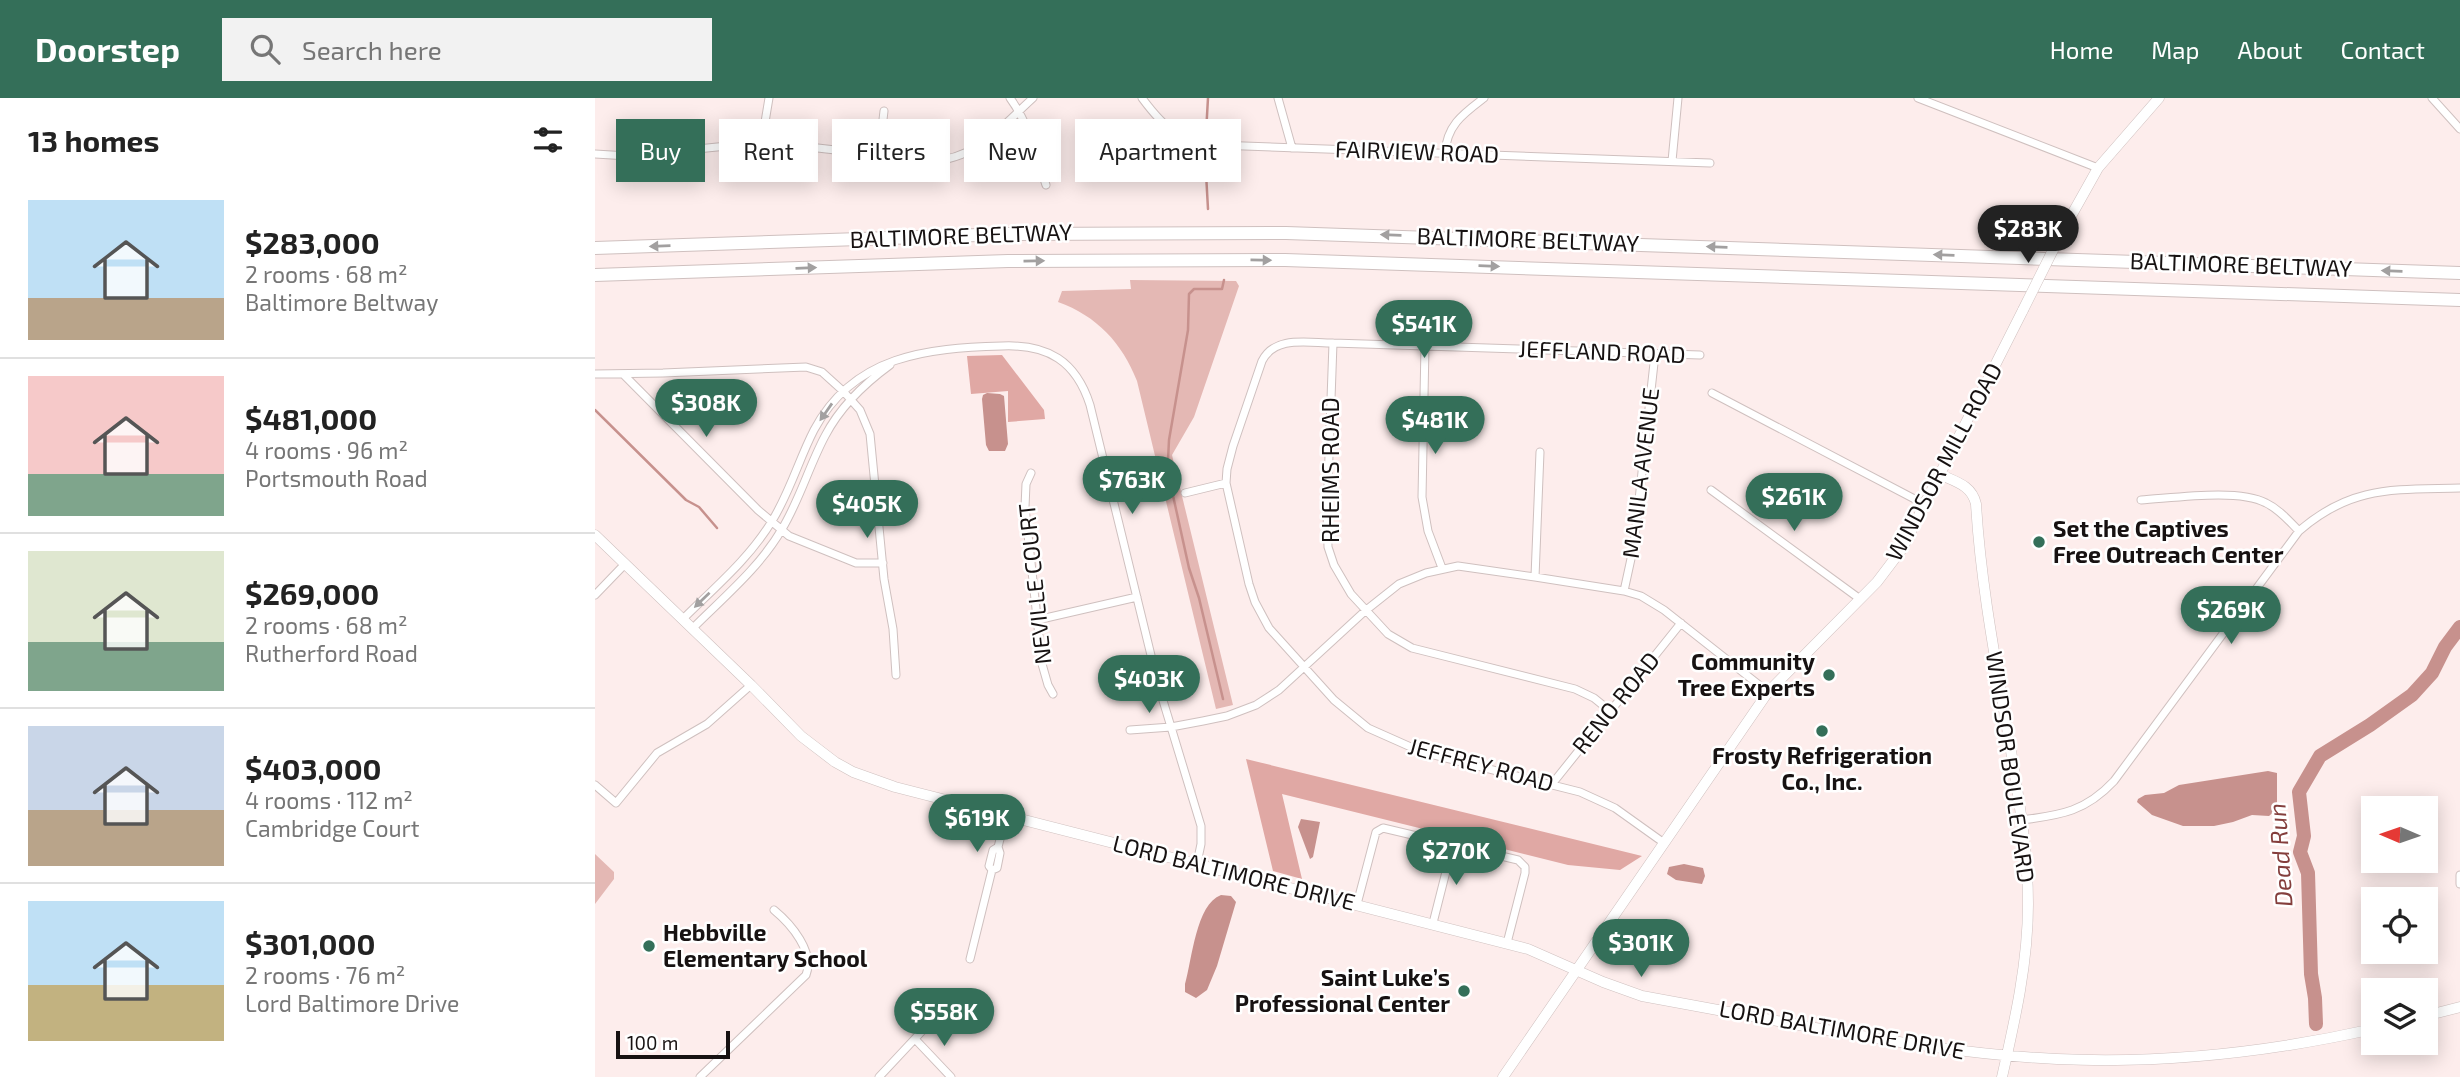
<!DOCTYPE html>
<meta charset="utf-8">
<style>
:root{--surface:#fff;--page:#f2f2f2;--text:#222;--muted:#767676;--line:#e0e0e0;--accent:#346f59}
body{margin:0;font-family:"Exo 2",sans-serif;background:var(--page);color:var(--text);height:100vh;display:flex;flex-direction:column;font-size:26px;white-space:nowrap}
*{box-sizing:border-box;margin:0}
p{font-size:23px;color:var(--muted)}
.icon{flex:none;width:38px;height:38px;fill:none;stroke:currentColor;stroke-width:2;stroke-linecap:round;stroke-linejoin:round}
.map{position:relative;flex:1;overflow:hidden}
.drawer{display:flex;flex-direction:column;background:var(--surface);width:595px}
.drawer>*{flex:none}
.guide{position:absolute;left:21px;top:21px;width:665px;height:63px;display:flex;gap:14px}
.needle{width:46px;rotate:272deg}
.fabs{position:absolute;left:1766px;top:698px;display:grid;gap:14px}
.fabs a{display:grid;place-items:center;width:77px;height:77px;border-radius:0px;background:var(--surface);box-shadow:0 4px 18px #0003;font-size:35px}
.scale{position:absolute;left:21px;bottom:18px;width:114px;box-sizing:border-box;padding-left:7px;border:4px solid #171212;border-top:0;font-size:19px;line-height:24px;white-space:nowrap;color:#171212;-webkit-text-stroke:5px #fff;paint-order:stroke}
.price{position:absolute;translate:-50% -60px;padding:0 16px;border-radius:24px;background:var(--accent);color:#fff;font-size:23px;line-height:46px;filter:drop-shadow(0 2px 4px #0008)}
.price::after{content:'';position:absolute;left:50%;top:42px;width:21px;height:16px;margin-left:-10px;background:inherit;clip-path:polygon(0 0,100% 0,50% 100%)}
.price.selected{background:#222;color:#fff}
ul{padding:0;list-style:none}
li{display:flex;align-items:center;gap:21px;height:175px;padding:0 28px}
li+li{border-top:2px solid var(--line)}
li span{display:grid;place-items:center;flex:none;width:196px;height:140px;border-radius:0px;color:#555}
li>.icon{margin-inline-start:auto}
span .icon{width:84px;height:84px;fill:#fffc;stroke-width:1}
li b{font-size:30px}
h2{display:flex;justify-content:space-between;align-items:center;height:84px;padding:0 28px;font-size:30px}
.pill{padding:0 24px;border-radius:0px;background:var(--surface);box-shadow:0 4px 18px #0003;font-size:24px;line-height:63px}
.pill.selected{background:var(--accent);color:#fff}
header{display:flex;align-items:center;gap:42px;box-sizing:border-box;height:98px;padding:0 35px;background:var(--accent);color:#fff}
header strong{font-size:33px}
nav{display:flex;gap:38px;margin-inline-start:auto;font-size:24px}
.search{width:490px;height:63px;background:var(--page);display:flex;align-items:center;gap:18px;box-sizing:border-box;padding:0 24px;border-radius:0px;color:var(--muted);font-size:26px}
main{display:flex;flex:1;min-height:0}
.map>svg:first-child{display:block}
.green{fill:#e4b8b4}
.forest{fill:#e0a8a4}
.water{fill:#c7918d}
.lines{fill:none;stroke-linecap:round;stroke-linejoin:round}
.stream{stroke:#c7918d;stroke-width:2.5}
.river{stroke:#c7918d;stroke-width:14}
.street-casing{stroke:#cfc0bf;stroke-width:9}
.secondary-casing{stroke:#cfc0bf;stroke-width:11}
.highway-casing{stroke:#cfc0bf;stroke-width:14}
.street{stroke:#fff;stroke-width:7}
.secondary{stroke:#fff;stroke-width:10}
.highway{stroke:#fff;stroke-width:12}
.secondary-bridge-casing{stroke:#cfc0bf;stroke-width:11;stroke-linecap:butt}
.secondary-bridge{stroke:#fff;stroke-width:10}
.oneway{fill:#a2a0a0}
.poi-dot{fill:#346f59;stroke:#fff;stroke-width:2.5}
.labels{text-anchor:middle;stroke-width:5;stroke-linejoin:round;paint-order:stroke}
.street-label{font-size:23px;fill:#171212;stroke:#fff}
.poi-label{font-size:23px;font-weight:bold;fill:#171212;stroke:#fff;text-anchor:start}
.water-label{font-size:24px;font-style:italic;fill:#843e3c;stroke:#fff}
</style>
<header>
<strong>Doorstep</strong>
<div class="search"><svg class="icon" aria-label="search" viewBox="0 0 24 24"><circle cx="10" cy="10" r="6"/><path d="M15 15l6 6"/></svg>Search here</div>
<nav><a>Home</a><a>Map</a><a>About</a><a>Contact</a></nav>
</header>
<main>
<section class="drawer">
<h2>13 homes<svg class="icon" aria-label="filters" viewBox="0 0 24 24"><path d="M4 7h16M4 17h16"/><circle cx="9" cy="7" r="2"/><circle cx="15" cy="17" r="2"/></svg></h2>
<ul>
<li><span style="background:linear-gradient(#bfe0f5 70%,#b9a48a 0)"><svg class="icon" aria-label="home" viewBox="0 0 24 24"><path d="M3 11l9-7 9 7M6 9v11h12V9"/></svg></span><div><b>$283,000</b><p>2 rooms · 68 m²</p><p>Baltimore Beltway</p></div></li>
<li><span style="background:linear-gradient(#f6c9c9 70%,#7fa58c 0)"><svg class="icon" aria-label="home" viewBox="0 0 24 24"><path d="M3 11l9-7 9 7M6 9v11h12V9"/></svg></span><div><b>$481,000</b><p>4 rooms · 96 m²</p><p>Portsmouth Road</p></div></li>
<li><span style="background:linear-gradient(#dfe7d0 65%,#7fa58c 0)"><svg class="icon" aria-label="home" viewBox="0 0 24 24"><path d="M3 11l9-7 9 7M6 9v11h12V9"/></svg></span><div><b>$269,000</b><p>2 rooms · 68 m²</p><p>Rutherford Road</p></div></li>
<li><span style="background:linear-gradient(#c9d6e8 60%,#b9a48a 0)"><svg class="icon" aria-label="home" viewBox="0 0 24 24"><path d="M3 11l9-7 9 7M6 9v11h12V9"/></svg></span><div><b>$403,000</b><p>4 rooms · 112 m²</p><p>Cambridge Court</p></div></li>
<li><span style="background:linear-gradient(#bfe0f5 60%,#c2b280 0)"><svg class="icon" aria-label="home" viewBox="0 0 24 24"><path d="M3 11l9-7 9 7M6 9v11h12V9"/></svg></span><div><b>$301,000</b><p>2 rooms · 76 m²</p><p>Lord Baltimore Drive</p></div></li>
</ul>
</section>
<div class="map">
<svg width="1865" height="979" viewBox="0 0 1865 979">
<rect width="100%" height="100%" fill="#fdedec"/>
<path class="green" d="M535,182l106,1 3,5 -45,131 -22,38 61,250 -17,4 -79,-328c-15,-38 -40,-65 -79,-79l4,-11 69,-2z
M0,756l19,18v7l-19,25z"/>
<path class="forest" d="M407,257l42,55 1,9 -37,3v-31l-37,3 -4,-38z
M651,661l396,97 -22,14 -52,-5 -286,-71 20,85 -29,-8z"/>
<path class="water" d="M392,295l13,1 4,2 4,48 -3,7h-16l-3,-6 -4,-46 1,-4z
M1673,673l9,2v36l-8,7 -17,-1 -19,7 -19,4h-31l-31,-11 -15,-13 1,-3 7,-4 19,-2 15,-8z
M706,721l19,3 -7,35 -3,2 -12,-32z
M1089,766l19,4 2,8 -3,8 -26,-4 -9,-6 2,-7z
M626,797l10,1 5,6 -19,64 -10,24 -11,8 -11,-6v-8c7,-24 11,-80 36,-89z"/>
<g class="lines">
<path class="stream" d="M611,35l2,-35
M610,57l3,54
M0,312l91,90 13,7 18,21
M628,601l-24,-101 -10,-30 -19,-86 -2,-22 1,-20 19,-110 1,-36 5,-5h28l2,-9"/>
<path class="river" d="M1721,926l-1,-26 -4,-24 -3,-101 -8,-21 4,-16 -5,-44 21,-36 50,-31 42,-30 20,-22 13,-26 15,-20"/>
<g class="street-casing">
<path id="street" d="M415,0c19,26 26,56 36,87
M547,0c23,31 36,42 75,47l493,18
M683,0l14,50
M1323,0l180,70
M1837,0l28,31
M171,44l-1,-20 4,-24
M850,55c2,-28 18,-39 39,-55
M0,56l33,2 138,-14 164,19c46,-1 71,-34 103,-63
M284,56l5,-43
M552,58l22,-27
M1077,63l6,-63
M738,245l-6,169 1,35 6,18 17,29 37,40 24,14 163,41 19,9 16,13
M830,248l-3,151 6,34 14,37
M0,276l68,-1 143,-6 16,5 21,19 17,19 10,24 14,145 9,50 3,46
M28,276l135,136 31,26 67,27h27
M1117,295l214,112
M436,375l-5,11 -1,23 17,157 6,21 5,9
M1116,392l149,109
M590,395l41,-10
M1546,402c32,-2 98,-12 125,3 13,6 23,18 33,28
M940,479l5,-125
M1029,493l10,-46 21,-191
M0,497l29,-30
M88,521c31,-31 66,-60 89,-98 18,-29 27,-62 42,-91 40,-75 113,-82 188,-84 46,-2 74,15 88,59l68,279 43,142v18l-4,19
M442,522l100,-23
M98,530c31,-31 67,-61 89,-99 18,-30 27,-63 43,-93 15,-29 39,-52 65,-71
M535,632l41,-3 32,-6 24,-5 29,-11 23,-15 86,-79 34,-27 27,-11 32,-7 77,11 89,14 17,5 23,14 104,82
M957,686l129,-161
M0,687l21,18 41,-50 50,-29 44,-39
M1427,722c40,-5 64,-9 92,-39l185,-250c53,-46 95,-41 161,-43
M1069,745l-49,-35 -35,-16 -158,-40 -54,-24 -34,-28 -65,-72 -14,-26 -6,-18 -23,-101 1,-14 6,-23 29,-85c13,-26 46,-18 71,-18l367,12
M397,772l5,-2 3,-15 -2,-6 8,-31
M1865,777v9
M762,806l19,-72 7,-4 135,32 7,7v6l-18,70
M838,825l20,-79
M375,861l22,-89 -3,-4 4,-16 5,-3
M320,941l36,38
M105,979l106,-102c9,-23 -15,-51 -32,-65
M284,979l59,-63"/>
</g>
<g class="secondary-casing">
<path id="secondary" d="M1466,136l37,-66 61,-70
M1346,377c16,7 31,11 35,29 5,85 22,169 36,253 8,49 16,97 16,147 0,59 -13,116 -26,173
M0,437l156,150 50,51 34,26 18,10 42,15 633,162 75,33 39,14c52,10 105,19 157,29 86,15 170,30 258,34 106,5 213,-7 316,-30
M1830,918l35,-9
M908,979l265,-385 109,-110 25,-33 121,-239"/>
</g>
<g class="highway-casing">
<path id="highway" d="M0,150l414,-14 277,-1 1174,40
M0,177l413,-14 277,-1 1175,40"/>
</g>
<use href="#street" class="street"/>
<use href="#secondary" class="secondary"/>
<use href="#highway" class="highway"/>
<g class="secondary-bridge-casing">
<path id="secondary-bridge" d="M1428,212l38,-76"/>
</g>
<use href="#secondary-bridge" class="secondary-bridge"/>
</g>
<defs><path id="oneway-solid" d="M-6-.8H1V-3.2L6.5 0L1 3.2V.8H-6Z" transform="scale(1.75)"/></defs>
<g class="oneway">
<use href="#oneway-solid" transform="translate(796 137) rotate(-178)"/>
<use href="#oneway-solid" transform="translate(65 148) rotate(178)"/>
<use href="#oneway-solid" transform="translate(1122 149) rotate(-178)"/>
<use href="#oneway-solid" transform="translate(1349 157) rotate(-178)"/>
<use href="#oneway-solid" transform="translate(666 162) rotate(1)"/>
<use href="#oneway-solid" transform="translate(439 163) rotate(-1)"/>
<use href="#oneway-solid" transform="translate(894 168) rotate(2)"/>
<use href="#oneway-solid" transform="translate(211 170) rotate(-2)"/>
<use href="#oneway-solid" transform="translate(1797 173) rotate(-178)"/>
<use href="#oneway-solid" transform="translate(231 314) rotate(125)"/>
<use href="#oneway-solid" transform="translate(107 502) rotate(136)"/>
</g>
<g class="poi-dot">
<circle cx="1444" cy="444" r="7"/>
<circle cx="1234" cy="577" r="7"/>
<circle cx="1227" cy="633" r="7"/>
<circle cx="54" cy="848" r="7"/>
<circle cx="869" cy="893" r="7"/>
</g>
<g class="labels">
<g class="street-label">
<text transform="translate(822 54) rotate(2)" y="8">FAIRVIEW ROAD</text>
<text transform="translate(366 138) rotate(-2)" y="8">BALTIMORE BELTWAY</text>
<text transform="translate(933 142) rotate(2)" y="8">BALTIMORE BELTWAY</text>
<text transform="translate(1646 167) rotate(2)" y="8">BALTIMORE BELTWAY</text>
<text transform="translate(1007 254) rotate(2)" y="8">JEFFLAND ROAD</text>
<text transform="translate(1349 364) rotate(-62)" y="8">WINDSOR MILL ROAD</text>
<text transform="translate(736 372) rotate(-90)" y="8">RHEIMS ROAD</text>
<text transform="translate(1046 375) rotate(-83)" y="8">MANILA AVENUE</text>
<text transform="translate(440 486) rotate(-96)" y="8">NEVILLE COURT</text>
<text transform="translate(1021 605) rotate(-51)" y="8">RENO ROAD</text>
<text transform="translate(886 667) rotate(15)" y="8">JEFFREY ROAD</text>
<text transform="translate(1415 669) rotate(82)" y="8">WINDSOR BOULEVARD</text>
<text transform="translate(639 775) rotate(14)" y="8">LORD BALTIMORE DRIVE</text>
<text transform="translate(1247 932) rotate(10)" y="8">LORD BALTIMORE DRIVE</text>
</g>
<g class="poi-label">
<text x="1458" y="439">Set the Captives<tspan x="1458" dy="26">Free Outreach Center</tspan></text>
<text x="1220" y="572" text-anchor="end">Community<tspan x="1220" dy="26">Tree Experts</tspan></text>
<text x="1227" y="666" text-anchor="middle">Frosty Refrigeration<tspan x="1227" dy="26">Co., Inc.</tspan></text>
<text x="68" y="843">Hebbville<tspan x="68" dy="26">Elementary School</tspan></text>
<text x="855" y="888" text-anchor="end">Saint Luke’s<tspan x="855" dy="26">Professional Center</tspan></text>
</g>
<g class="water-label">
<text transform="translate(1686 757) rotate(-94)" y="8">Dead Run</text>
</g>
</g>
</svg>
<div class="fabs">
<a><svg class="needle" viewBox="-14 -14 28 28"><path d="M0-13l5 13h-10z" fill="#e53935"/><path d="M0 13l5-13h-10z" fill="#767676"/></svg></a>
<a><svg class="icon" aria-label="locate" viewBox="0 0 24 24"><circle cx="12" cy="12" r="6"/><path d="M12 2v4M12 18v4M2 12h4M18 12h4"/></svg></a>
<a><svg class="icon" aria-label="layers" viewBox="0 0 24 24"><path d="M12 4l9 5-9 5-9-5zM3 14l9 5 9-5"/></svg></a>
</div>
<div class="scale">100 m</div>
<b class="price selected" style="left:1433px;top:167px">$283K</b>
<b class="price" style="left:829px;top:262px">$541K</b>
<b class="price" style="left:111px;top:341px">$308K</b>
<b class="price" style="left:840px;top:358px">$481K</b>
<b class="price" style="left:537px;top:418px">$763K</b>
<b class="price" style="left:1199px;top:435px">$261K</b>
<b class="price" style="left:272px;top:442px">$405K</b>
<b class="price" style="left:1636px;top:548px">$269K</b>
<b class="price" style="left:554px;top:617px">$403K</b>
<b class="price" style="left:382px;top:756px">$619K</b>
<b class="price" style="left:861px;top:789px">$270K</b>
<b class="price" style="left:1046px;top:881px">$301K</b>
<b class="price" style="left:349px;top:950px">$558K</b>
<div class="guide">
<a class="pill selected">Buy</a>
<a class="pill">Rent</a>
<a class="pill">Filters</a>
<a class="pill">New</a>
<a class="pill">Apartment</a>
</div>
</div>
</main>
